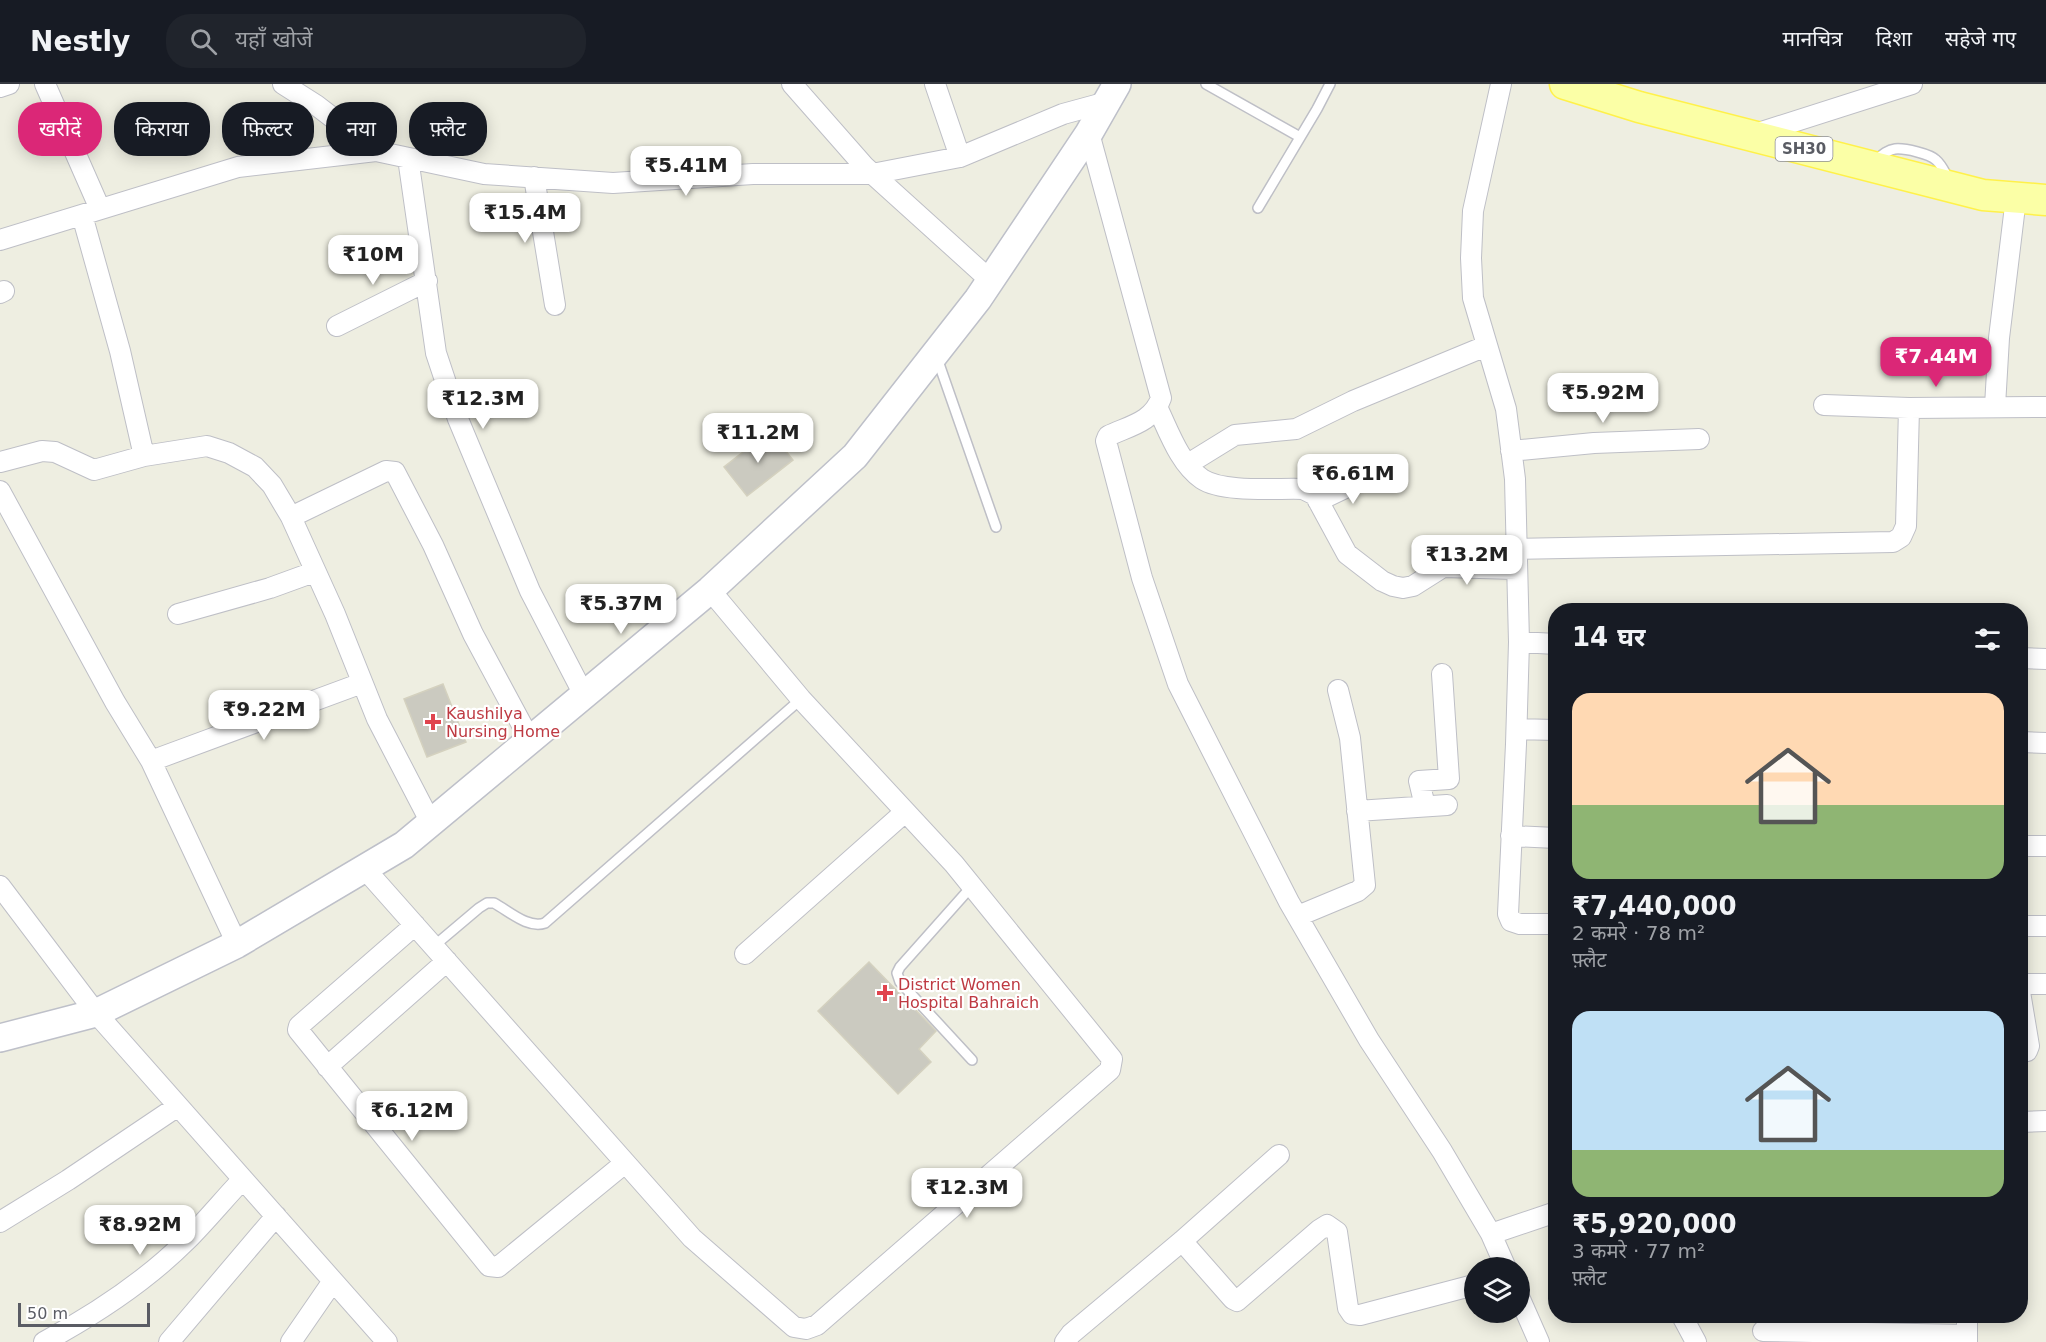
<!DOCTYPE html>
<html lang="hi">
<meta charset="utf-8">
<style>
:root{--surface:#171b24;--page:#20242c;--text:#f1f3f6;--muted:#9ea1a6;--line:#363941;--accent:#db2777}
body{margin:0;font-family:"DejaVu Sans","Noto Sans Devanagari",sans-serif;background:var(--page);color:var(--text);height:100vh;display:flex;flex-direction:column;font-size:22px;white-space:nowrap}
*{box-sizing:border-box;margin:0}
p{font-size:20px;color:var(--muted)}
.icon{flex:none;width:33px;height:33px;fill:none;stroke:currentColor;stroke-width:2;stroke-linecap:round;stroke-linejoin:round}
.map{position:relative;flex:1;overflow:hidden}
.side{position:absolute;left:1548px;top:519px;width:480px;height:720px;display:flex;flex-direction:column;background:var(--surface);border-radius:24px;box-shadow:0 3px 15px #0003}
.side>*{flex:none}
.top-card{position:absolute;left:18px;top:18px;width:570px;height:54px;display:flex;gap:12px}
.tools{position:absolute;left:1464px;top:1173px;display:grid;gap:12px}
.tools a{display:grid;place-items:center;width:66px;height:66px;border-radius:50%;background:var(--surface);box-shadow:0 3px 15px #0003;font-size:30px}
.scale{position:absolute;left:18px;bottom:15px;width:132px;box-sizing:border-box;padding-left:6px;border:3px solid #5a5c64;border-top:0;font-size:16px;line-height:21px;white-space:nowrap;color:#5a5c64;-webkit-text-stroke:4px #fff;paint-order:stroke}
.price{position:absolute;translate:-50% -51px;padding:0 14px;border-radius:12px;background:#fff;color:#222;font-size:20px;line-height:39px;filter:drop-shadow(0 2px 3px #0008)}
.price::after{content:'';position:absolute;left:50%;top:36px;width:18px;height:14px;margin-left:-9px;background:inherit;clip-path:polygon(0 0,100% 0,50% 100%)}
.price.active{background:var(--accent);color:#fff}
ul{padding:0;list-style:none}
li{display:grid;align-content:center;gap:12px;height:318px;padding:0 24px}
li span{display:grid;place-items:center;height:186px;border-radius:18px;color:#555}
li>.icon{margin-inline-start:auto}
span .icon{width:108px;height:108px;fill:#fffc;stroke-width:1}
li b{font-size:26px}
h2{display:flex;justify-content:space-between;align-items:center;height:72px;padding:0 24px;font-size:26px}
.tag{padding:0 21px;border-radius:24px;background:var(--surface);box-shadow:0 3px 15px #0003;font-size:21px;line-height:54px}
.tag.active{background:var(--accent);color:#fff}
header{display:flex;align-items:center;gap:36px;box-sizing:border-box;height:84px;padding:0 30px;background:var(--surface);border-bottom:2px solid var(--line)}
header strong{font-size:28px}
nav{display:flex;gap:33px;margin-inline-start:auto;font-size:21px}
.search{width:420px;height:54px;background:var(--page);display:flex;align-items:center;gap:15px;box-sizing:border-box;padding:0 21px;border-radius:24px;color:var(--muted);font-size:22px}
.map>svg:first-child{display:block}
.building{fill:#cbcac0;stroke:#d4d1bf;stroke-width:1.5}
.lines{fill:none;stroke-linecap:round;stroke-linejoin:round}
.service-casing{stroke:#bebfc6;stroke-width:12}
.minor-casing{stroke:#bebfc6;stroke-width:22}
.secondary-casing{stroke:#bec0c9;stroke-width:30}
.primary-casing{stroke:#fff14a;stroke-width:33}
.service{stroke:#fff;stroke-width:9}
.minor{stroke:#fff;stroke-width:20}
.secondary{stroke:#fff;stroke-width:27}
.primary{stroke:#fbffa6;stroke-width:30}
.health-dot{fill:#e0444e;stroke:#fff;stroke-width:2}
.labels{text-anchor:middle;stroke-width:4.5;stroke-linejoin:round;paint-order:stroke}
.shield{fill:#fff;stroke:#8c8d92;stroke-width:1.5}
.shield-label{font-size:15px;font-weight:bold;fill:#5a5c64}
.health-label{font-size:16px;fill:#be3a42;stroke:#fff;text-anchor:start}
</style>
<header>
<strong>Nestly</strong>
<div class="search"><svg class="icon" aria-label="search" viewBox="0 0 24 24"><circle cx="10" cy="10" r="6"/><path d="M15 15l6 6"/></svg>यहाँ खोजें</div>
<nav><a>मानचित्र</a><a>दिशा</a><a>सहेजे गए</a></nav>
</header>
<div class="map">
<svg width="2046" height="1258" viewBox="0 0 2046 1258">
<rect width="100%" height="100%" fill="#eeeee1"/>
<path class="building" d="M770,347l23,29 -46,36 -23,-29z
M443,600l23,58 -39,15 -23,-58z
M869,878l67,69 -17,18 12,13 -33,32 -80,-83z"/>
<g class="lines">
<g class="service-casing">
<path id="service" d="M1206,0l94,53
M1875,77c6,-5 12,-11 20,-12 10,-1 35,5 41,11 6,5 9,13 13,20
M1258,124l59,-99 13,-25
M937,274l59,169
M434,862l45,-38 8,-5h7c15,8 34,26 51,20l256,-224
M972,976l-72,-78 -3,-9 3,-6 72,-81"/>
</g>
<g class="minor-casing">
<path id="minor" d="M45,0l55,125
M283,0l33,21 60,46 108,23 129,9 140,-9h119l88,-17 103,-43 44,-12
M792,0l73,83 125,113
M935,0l25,73
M1501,0l-28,127 -2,47 2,40 33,111 9,70 4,163 -3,102 -8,170 3,7 9,3h36
M0,3l9,-3
M1089,49l72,265c-8,24 -32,28 -53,38l-2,5 36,137 36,106 111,218 80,138 73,111 49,83 65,-22
M1752,51l160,-51
M408,74l28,195 22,66 72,172 54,104
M534,93l21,128
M82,131l38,136 24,105 63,-10 22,7 26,14 17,18 19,32 44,97 42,105 54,104
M0,156l238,-73 138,-16
M0,209l4,-2
M337,242l90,-45
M1824,321l85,3 137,-1
M1995,322l4,-68 17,-140
M1158,325c11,23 22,55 44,70 21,14 75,9 101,10l12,6 32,59 35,27 11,5 10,2 10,-2 30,-19 74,2
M1511,367l83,-8 105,-4
M0,378l42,-11 13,1 39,18 50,-14
M1188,380l47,-29 61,-6 57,-28 133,-55
M0,407l115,211 36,59 86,183
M1318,417l54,-26
M291,433l95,-46 9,1 38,73 40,89 57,106
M1516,465l377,-7 8,-5 5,-11 3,-118
M178,530l92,-26 44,-16
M1519,558l37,2
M2020,574l26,1
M1517,645l39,1
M2020,658l26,1
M151,677l211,-78
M1425,722l-6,-25 30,-2 -7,-105
M1357,727l90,-6
M1511,752l45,2
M2020,762h26
M365,785l327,369 102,89 12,2 11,-4 293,-255 2,-11 -158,-195 -153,-165 -91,-109
M0,802l96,127 291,329
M1298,832l60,-25 7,-6 -15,-147 -12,-48
M415,841l-116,101 -1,4 191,236 9,1 127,-104
M2020,842h26
M745,870l160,-142
M2020,905l8,-5h18
M2020,908l9,54 -2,5 -7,1
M327,983l120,-106
M2020,1038l26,-1
M0,1138l68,-42 110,-74
M1491,1150l15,34
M1182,1157l51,58 4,2 82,-71 8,-5 10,7 11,76 4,6 8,1 114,-30
M1520,1215l19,43
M1682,1232l14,26
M1967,1232v26
M1763,1247l203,4
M44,1258c50,-27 102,-61 143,-102 19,-19 37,-41 56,-61
M169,1258l107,-126
M291,1258l42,-61
M1065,1258l6,-8 111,-93 97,-86"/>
</g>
<g class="secondary-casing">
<path id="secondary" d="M0,954l96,-25 141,-69 167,-99 306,-255 145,-134 123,-157 111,-166 28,-49"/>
</g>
<g class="primary-casing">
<path id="primary" d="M1565,0l74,23 344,88 63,5"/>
</g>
<use href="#service" class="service"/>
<use href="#minor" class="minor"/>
<use href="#secondary" class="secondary"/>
<use href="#primary" class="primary"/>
</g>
<g class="health-dot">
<path d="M430 629h6v6h6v6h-6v6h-6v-6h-6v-6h6z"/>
<path d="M882 900h6v6h6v6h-6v6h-6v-6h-6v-6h6z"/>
</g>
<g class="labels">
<rect class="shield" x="1775.5" y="53" width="57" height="24" rx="4.5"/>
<g class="shield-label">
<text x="1804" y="70">SH30</text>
</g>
<g class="health-label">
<text x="446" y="635">Kaushilya<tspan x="446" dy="18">Nursing Home</tspan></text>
<text x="898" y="906">District Women<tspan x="898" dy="18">Hospital Bahraich</tspan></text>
</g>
</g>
</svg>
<div class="tools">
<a><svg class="icon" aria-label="layers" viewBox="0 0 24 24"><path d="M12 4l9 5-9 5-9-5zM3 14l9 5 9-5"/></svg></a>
</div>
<div class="scale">50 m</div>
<b class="price" style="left:686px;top:113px">₹5.41M</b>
<b class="price" style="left:525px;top:160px">₹15.4M</b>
<b class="price" style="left:373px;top:202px">₹10M</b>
<b class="price active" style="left:1936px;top:304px">₹7.44M</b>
<b class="price" style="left:1603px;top:340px">₹5.92M</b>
<b class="price" style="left:483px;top:346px">₹12.3M</b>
<b class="price" style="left:758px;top:380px">₹11.2M</b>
<b class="price" style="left:1353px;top:421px">₹6.61M</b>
<b class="price" style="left:1467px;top:502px">₹13.2M</b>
<b class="price" style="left:621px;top:551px">₹5.37M</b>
<b class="price" style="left:264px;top:657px">₹9.22M</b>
<b class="price" style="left:412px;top:1058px">₹6.12M</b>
<b class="price" style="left:967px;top:1135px">₹12.3M</b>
<b class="price" style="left:140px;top:1172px">₹8.92M</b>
<div class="top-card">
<a class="tag active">खरीदें</a>
<a class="tag">किराया</a>
<a class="tag">फ़िल्टर</a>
<a class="tag">नया</a>
<a class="tag">फ़्लैट</a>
</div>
<section class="side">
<h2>14 घर<svg class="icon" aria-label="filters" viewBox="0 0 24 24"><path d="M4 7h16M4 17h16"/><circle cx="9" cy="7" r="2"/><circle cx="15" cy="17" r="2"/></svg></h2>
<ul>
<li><span style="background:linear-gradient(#ffd9b3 60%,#8fb573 0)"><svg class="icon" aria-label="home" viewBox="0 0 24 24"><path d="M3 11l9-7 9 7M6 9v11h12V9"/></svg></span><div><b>₹7,440,000</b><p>2 कमरे · 78 m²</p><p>फ़्लैट</p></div></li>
<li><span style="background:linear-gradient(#bfe0f5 75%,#8fb573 0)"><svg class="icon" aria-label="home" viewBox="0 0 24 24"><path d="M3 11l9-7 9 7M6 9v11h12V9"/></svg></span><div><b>₹5,920,000</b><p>3 कमरे · 77 m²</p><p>फ़्लैट</p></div></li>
</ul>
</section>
</div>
